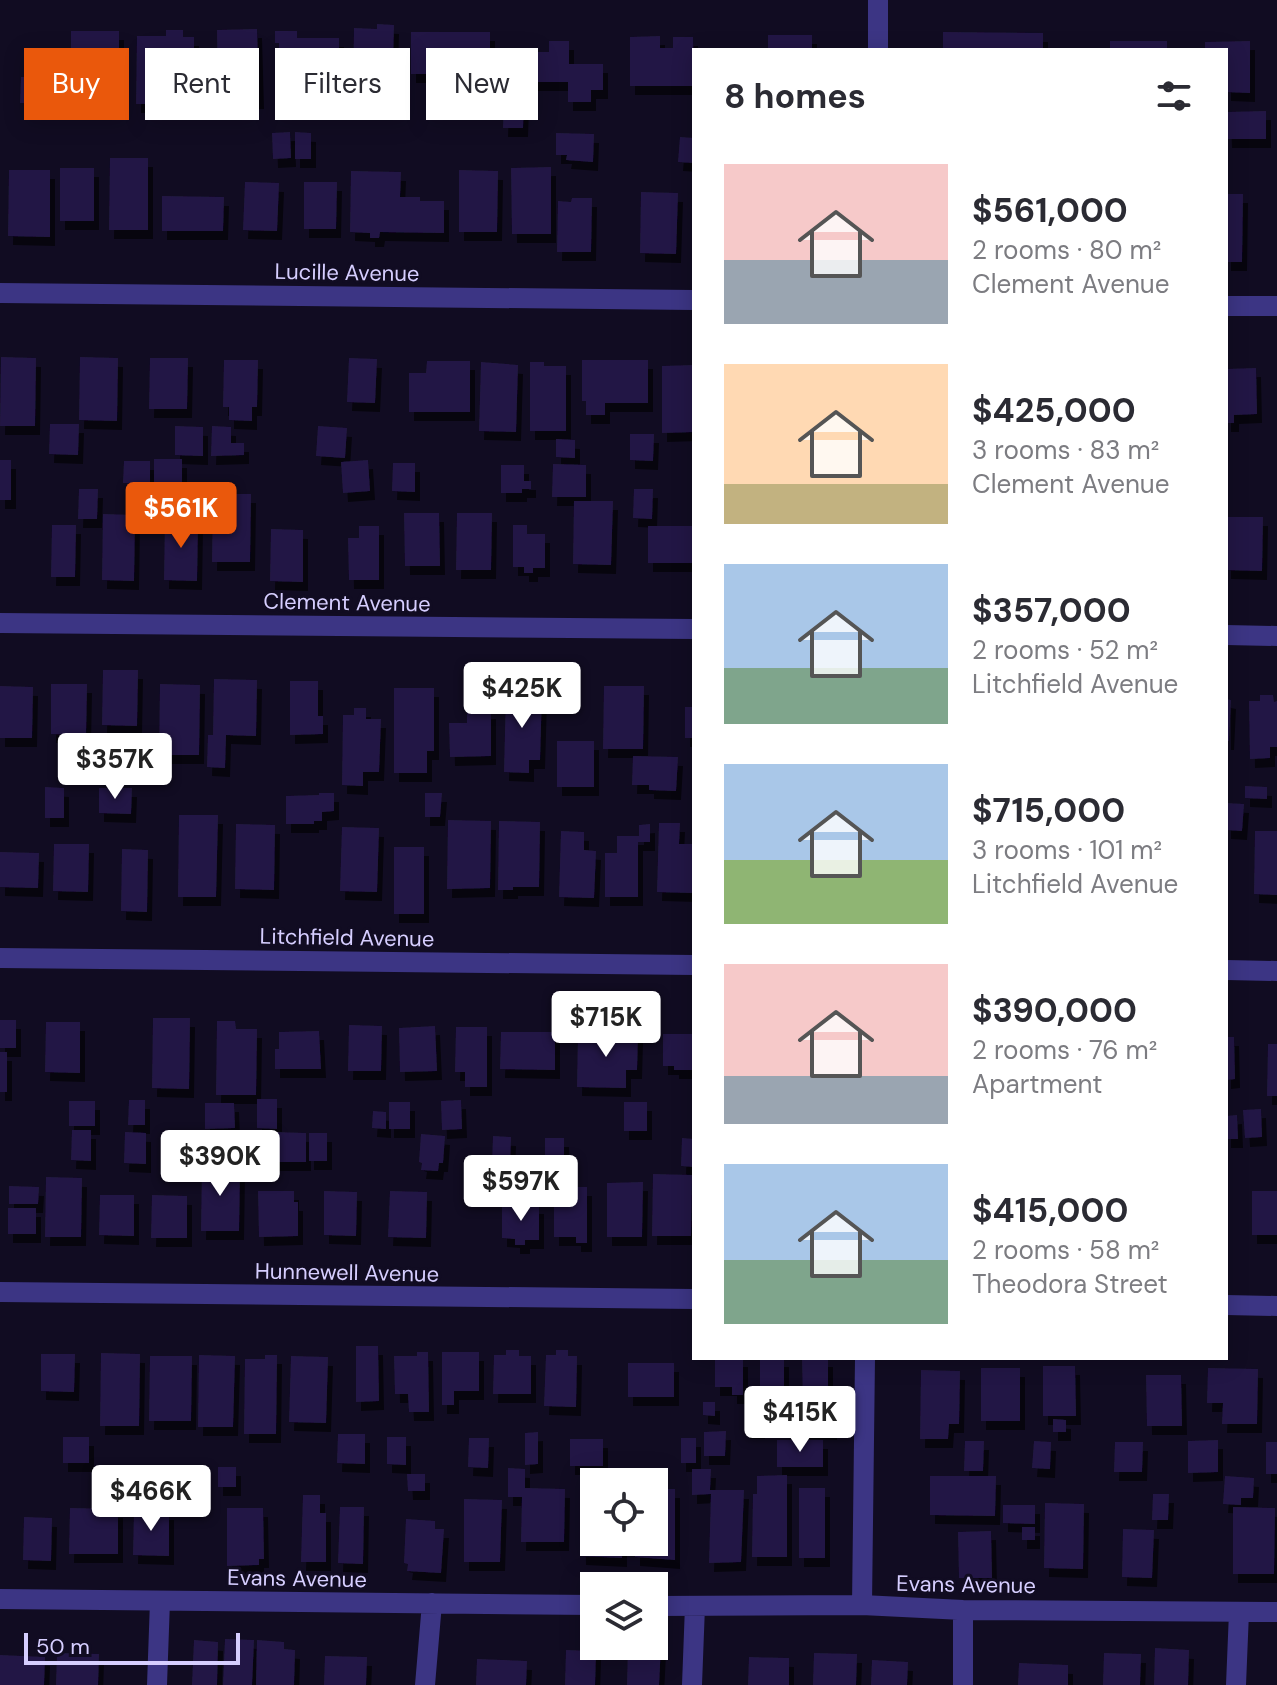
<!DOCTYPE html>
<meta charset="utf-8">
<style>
:root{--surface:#fff;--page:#f2f2f3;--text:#2b2b33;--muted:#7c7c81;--accent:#ea580c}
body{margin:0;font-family:"DM Sans",sans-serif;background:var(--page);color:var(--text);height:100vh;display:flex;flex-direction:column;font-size:30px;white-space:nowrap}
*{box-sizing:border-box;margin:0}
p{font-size:26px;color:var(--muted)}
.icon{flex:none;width:44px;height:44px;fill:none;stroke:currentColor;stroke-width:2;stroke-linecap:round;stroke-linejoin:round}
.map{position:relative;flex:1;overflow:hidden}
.side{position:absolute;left:692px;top:48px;width:536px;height:1312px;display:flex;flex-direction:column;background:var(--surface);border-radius:0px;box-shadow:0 4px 20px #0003}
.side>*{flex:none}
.banner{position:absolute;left:24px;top:48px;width:548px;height:72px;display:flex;gap:16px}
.controls{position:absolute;left:580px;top:1468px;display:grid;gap:16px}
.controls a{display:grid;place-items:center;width:88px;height:88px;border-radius:0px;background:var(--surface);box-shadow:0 4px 20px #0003;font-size:40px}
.scale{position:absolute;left:24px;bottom:20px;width:216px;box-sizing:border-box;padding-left:8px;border:4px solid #d6ceff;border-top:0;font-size:22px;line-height:28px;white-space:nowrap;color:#d6ceff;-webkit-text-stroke:6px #110c22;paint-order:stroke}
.price{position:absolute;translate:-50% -68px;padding:0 18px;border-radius:8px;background:#fff;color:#222;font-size:26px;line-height:52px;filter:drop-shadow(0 2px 4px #0008)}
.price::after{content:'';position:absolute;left:50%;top:48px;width:24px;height:18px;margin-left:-12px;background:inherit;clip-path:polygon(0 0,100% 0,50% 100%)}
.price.selected{background:var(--accent);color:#fff}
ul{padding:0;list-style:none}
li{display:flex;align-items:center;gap:24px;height:200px;padding:0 32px}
li span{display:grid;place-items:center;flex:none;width:224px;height:160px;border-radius:0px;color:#555}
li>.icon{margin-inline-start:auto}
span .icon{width:96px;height:96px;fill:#fffc;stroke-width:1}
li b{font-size:34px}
h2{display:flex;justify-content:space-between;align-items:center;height:96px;padding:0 32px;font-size:34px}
.pill{padding:0 28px;border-radius:0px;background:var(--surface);box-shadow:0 4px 20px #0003;font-size:28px;line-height:72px}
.pill.selected{background:var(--accent);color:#fff}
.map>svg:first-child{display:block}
.building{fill:#231844;filter:url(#shadow)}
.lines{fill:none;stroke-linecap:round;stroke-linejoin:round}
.street{stroke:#3c3584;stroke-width:20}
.labels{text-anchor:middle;stroke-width:6;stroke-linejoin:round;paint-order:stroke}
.street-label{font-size:22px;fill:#d6ceff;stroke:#110c22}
</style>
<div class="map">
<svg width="1277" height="1685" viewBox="0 0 1277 1685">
<defs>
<filter id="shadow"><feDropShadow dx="5" dy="9" stdDeviation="0" flood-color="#0009"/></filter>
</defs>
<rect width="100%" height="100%" fill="#110c22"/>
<path class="building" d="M377,24l17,1 -2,71 -39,-1 1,-67 23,1z
M257,29l2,71 -41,1 -1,-71z
M166,30h17v7h11v45h-32v22h-26l1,-68h29z
M71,31h48v41h-25v-7h-23z
M275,31h22v7h42v45h-60v-40h-4z
M411,32h79v42h-79z
M943,32l100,1v17h-100z
M768,35h44v15h-44z
M660,36v12h13v-11h20l1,49h-64v-49z
M549,41h20v23h34v26h-12v12h-23v-20h-50v-30h31z
M1110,41h57v9h-57z
M1250,41v52l-24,-1v-42h-21v-8z
M21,77h32v26h-33z
M504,99h20l-1,29h-20z
M1266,111v28h-39l-1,-27z
M290,132l1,26 -18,1 -1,-26z
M295,132l16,1v26h-16z
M556,133l38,1 -1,28 -27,-2 1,-5h-11z
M680,137l14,1v25l-16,-1z
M110,158h38v72h-39z
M551,167v67h-39l-1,-66z
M60,168h34v53h-34z
M9,170h41v67l-42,-1z
M459,170l39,1 -1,61h-38z
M351,171l50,1 -1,25h20v4h24v32l-64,-1 -1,6h-9v-5l-20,-1z
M245,182l34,1 -2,48 -34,-1z
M304,182h33l-1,47h-32z
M641,192l37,1 -2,61 -36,-1z
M1226,194h17l-1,68h-16z
M162,196l62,1 -1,34h-61z
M572,198h20l-1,54h-34l1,-51 13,1z
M1,357l35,1 -1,68h-35z
M80,357l38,1 -1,63 -38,-1z
M150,358h38l-1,51h-38z
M349,358l28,1 -2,44 -28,-1z
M224,360h34l-1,47h-5v14l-23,-1v-13h-6z
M582,360h66v43h-43v12h-19v-14h-4z
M427,361h43v51h-61v-39h17z
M481,362l37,3 -2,67 -37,-1z
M530,362h14v4h22v65h-36z
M694,365v67l-32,1v-67z
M1256,368l1,46 -23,1v8h-8v-54z
M50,424h29l-1,31 -29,-1z
M175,426l28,1v29l-28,-1z
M212,426l19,1v16h13v12l-33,1z
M318,426l29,2 -2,30 -29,-2z
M630,434h24l-1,27 -23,-1z
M556,439l19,1v18l-19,-1z
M154,459h28v31h-28z
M0,460h11v40h-11z
M368,460l2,31 -27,2 -2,-31z
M124,461h26v23l-27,-1z
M393,463h22v29l-23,-1z
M553,464l33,1v32h-34z
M501,465h23v16h7v8h-9v4h-21z
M79,489h19l-1,30h-19z
M634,489h19l-1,30 -19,-1z
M213,494h38l-1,68h-38z
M574,501h39l-2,64 -38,-1z
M404,513h35l1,53h-35z
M457,513h35l-1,57h-35z
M103,514l32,1 -1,66 -32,-1z
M1226,517h37l-1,54 -36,-1z
M165,519l33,1 -1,61 -33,-1z
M52,525h24l-1,52h-24z
M513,525h14v9h18v34h-12v5h-9v-6h-11z
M359,526h20v54h-30l-1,-42h11z
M648,526h46v37h-46z
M271,529l32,1v52l-33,-1z
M103,670h35l-1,56 -35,-1z
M214,679l43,1 -1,56 -30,-1 -1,33 -18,-1 1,-32h5z
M290,681h28v35h5v18l-33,1z
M51,684h36l-1,51 -35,-1z
M160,684l40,1 -1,70h-40z
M0,686l33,1 -1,51h-32z
M604,686h40l-1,63h-40z
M394,688h40v63h-7v22h-33z
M542,691l-2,69h-11v13l-25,-1 2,-80z
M1260,695h13l1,7 3,-1v46h-7v11l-20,1 -1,-58h11z
M1226,699l5,1 -2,41h-3z
M685,707h9v31h-9z
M354,708h12v11h15l-2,53h-16v14l-21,-1 1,-70h11z
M491,710v46l-41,1 -1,-34h18v-12z
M557,741h37v46h-37z
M633,756l45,1 -2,34 -27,-1v-5h-17z
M1245,786l22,1v12l-22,-1z
M45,787l19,1v30h-19z
M99,788h33l-1,26 -32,-1z
M319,793h15v18l-12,1v9h-8v3h-28v-28l33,-1z
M425,793h17l-2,24h-15z
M1226,803l18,1 -2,27 -16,-1z
M179,815h39l-2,82h-38z
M448,820l43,1 -1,67 -43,1z
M499,821l41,1 -1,65h-26v3h-15z
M659,823h21l-1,21h14l-1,49 -35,-1z
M236,824l39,1 -1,65 -39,-1z
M650,824v18h-12v55h-33v-44h12v-17h22v-11z
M342,827l37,1 -2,64 -37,-1z
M561,831l23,1v18l12,1 -2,47 -35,-1z
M1255,831h22v64l-23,-1z
M54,844h35l-1,48 -35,-1z
M394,847h30v67h-30z
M122,849l26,1 -1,62 -26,-1z
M0,852l39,1 -1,35 -38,-1z
M153,1018h37l-1,71 -37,-1z
M0,1020h16v28h-16z
M217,1021h18l1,8h21l-1,66h-40z
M46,1022h34v51l-35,-1z
M349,1025l33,1 -1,45h-33z
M435,1026l2,45 -37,1 -1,-44z
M456,1027h31v60h-22v-15h-10z
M319,1031l2,38h-46v-20h4v-17z
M501,1032h54v38l-55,-1z
M578,1032l60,1 -1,37h-11v18l-49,-1z
M663,1034h31v36h-20v-4h-11z
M1226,1037h8l1,42 -9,1z
M1268,1044h9v52h-10z
M0,1052h7v40h-7z
M257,1099h20v30l-20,-1z
M129,1100h16v25h-17z
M461,1100l1,29 -20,1 -1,-29z
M69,1101h26v25h-26z
M389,1102h21v27h-21z
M624,1102h23v29h-23z
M205,1103h29l1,25 -30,1z
M1261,1109l1,28 -17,1 -2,-28z
M373,1111l13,1v17l-14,-1z
M1237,1115l1,24h-12v-23z
M72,1130h19v31l-20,-1z
M125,1132l21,1v31l-22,-1z
M182,1132l17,1v26h-17z
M274,1132l32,1v29h-33z
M309,1133h18v28h-18z
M421,1134l24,2 -2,27h-4l-1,8 -17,-1 1,-7 -3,-1z
M493,1136l18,1 -1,28 -18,-1z
M545,1138h19v26h-19z
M682,1138l12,1v28l-13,-1z
M202,1166h38l-1,65h-38z
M653,1174l39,1 -1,61h-39z
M46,1177l36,1 -1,59h-36z
M643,1182l-1,55h-35v-54z
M9,1186l30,1 -1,17h-29z
M566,1187h21v56h-11v-6h-22v-37h13z
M258,1191h36v11h4v34l-39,1z
M324,1191l33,1 -1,44 -32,-1z
M390,1191l37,1 -1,46 -38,-1z
M1252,1191h25v44h-25z
M100,1195h34v41l-35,-1z
M152,1195l35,1v42h-36z
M502,1204l37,1v35h-14v5h-10v-6l-13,-1z
M8,1208h28v26h-28z
M356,1346h22l1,55 -23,1z
M506,1350h13v6h12v38h-38l1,-39h12z
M556,1350h12v6h9l-1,51 -32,-1 2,-51h10z
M417,1352h11l1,60h-20l-1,-18h-13l-1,-38h23z
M442,1352h37v39h-25v14h-12z
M101,1353l39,1 -1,72h-39z
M41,1354h34l-1,38 -33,-1z
M199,1355l36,1 -2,71h-35z
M265,1355h12l-1,79h-32l1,-75h20z
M150,1356h42l-1,65h-42z
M291,1356l37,1 -2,66 -37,-1z
M715,1358h28v37h-11v-8h-17z
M760,1358h24v34h-6v-6l-18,1z
M802,1358h26v45l-25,1z
M628,1363h46v34h-46z
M1043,1366h32l1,50h-33z
M981,1368h39v53h-39z
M1208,1368l50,1 -1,55h-35l1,-21h-16z
M921,1370l39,1 -1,53h-10l-1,15h-28z
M1146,1375h35l1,51h-35z
M703,1402h12v14l-12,-1z
M745,1406h15v24h-15z
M807,1407h17v9h8v15l-30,-1 1,-15 4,1z
M1053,1419l13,1v12h-13z
M726,1431l-1,25h-21v-24z
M538,1432v32l-13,1v-32z
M338,1434h27v30l-28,-1z
M63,1437h26v26h-26z
M387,1437h19v28l-19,-1z
M469,1438h20l-1,30 -20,-1z
M681,1438h15v25h-15z
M570,1439h33v27h-33z
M777,1440h46v27h-46z
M1218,1440v32l-30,1v-32z
M965,1441h19l-1,30h-19z
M1034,1441l17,1 -1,27 -18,-1z
M1115,1442h28l-1,30h-28z
M1266,1442h11v32h-11z
M218,1467h18v20h-18z
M508,1468l17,1v19l40,1 -1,53h-43l1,-45h-14z
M692,1469h19l-1,21h34l-3,72 -32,1 2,-69 -19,1z
M407,1474h18v17h-17z
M787,1475v82h-35l1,-63h4v-18z
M930,1476h66l-1,40 -65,-1z
M1225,1476l29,2 -1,20h-12v7l-18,-1z
M799,1488h26v70h-26z
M654,1489h21v71l-40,-3v-15h19z
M580,1491h14v51h28v16l-41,-2z
M1153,1494h16l-1,26h-16z
M303,1495h17v18h6v49h-25z
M464,1499l38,1 -2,62h-36z
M1045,1503l39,1 -1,65 -39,-1z
M1003,1505h32v19l-32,-1z
M340,1507h24l-1,57 -25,-1z
M1233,1507l42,1 -1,66h-41z
M70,1508l48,1v45h-49z
M227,1508h36l1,51h-5v6l-32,1z
M134,1511h35v45l-36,-1z
M24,1517l28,1 -1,43 -28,-1z
M406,1519l29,2v8h9l-3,44 -34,-2 1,-7 -4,-1z
M1022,1527h13v13h-13z
M1123,1529l31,1 -2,48 -30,-1z
M991,1531l1,47h-33l-1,-46z
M225,1639l29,1 -2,45h-29z
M194,1640l24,2 -1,43h-25z
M257,1640l27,2v7l11,1 -1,35h-38z
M654,1644l7,1 -2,40h-32l1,-39z
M1155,1648l34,2 -1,35h-34z
M566,1650l30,1 -1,34h-30z
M57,1653l42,1 -1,31h-42z
M814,1653l43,1 -1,31h-43z
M1104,1653l37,1 -1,31h-37z
M0,1655l45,2 -1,28h-44z
M325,1656l42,1 -1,28h-42z
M749,1657l40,1v27h-41z
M477,1659l50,2 -1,24h-50z
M872,1660l36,2 -1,23h-36z
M1019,1663l49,2v20h-50z"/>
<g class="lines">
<path class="street" d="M878,50v-50
M0,293l694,7
M1226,306h51
M0,623l694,6
M1226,635l51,1
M0,958l694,7
M1226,970l51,1
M0,1292l694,7
M1226,1305l51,1
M0,1599l594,6
M862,1605l3,-247
M654,1606l208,-1 101,5 314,2
M157,1685l3,-84
M425,1685l7,-82
M692,1685l3,-79
M963,1685v-75
M1236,1685l3,-73"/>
</g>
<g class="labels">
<g class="street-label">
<text transform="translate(347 272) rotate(1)" y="8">Lucille Avenue</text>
<text transform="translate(347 602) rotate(1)" y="8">Clement Avenue</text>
<text transform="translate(347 937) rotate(1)" y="8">Litchfield Avenue</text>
<text transform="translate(347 1272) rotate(1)" y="8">Hunnewell Avenue</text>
<text transform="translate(297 1578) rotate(1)" y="8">Evans Avenue</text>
<text transform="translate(966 1584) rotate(1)" y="8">Evans Avenue</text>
</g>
</g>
</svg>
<div class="controls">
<a><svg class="icon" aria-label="locate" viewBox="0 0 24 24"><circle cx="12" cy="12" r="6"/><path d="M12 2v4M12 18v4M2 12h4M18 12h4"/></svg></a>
<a><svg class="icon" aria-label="layers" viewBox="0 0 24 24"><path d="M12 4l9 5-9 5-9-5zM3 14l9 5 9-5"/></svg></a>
</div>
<div class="scale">50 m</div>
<b class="price selected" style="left:181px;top:550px">$561K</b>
<b class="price" style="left:522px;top:730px">$425K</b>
<b class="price" style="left:115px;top:801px">$357K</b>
<b class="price" style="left:606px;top:1059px">$715K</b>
<b class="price" style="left:220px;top:1198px">$390K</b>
<b class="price" style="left:521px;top:1223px">$597K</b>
<b class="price" style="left:800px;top:1454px">$415K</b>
<b class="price" style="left:151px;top:1533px">$466K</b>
<div class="banner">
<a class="pill selected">Buy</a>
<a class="pill">Rent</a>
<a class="pill">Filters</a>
<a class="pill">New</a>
</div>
<section class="side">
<h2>8 homes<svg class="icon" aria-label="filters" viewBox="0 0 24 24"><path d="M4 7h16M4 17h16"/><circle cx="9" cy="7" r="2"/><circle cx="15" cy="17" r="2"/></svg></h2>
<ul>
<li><span style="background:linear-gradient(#f6c9c9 60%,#9aa5b1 0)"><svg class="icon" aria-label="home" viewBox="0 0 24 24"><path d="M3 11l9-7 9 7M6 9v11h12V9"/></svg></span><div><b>$561,000</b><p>2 rooms · 80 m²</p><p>Clement Avenue</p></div></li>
<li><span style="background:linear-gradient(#ffd9b3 75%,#c2b280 0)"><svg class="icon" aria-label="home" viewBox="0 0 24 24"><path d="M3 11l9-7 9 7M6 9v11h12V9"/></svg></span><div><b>$425,000</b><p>3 rooms · 83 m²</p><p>Clement Avenue</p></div></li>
<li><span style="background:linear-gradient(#a9c7e8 65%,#7fa58c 0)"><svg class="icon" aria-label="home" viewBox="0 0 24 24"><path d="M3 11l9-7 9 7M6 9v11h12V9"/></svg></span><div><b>$357,000</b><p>2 rooms · 52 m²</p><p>Litchfield Avenue</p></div></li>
<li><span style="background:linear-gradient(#a9c7e8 60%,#8fb573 0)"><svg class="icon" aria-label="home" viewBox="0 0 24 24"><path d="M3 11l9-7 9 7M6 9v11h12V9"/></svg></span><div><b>$715,000</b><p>3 rooms · 101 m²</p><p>Litchfield Avenue</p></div></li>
<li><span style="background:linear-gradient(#f6c9c9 70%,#9aa5b1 0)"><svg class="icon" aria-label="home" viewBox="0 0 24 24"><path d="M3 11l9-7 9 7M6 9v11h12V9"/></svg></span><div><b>$390,000</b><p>2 rooms · 76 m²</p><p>Apartment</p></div></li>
<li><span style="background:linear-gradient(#a9c7e8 60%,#7fa58c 0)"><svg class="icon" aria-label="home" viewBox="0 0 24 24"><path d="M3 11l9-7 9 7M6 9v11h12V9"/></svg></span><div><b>$415,000</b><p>2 rooms · 58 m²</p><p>Theodora Street</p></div></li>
</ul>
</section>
</div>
